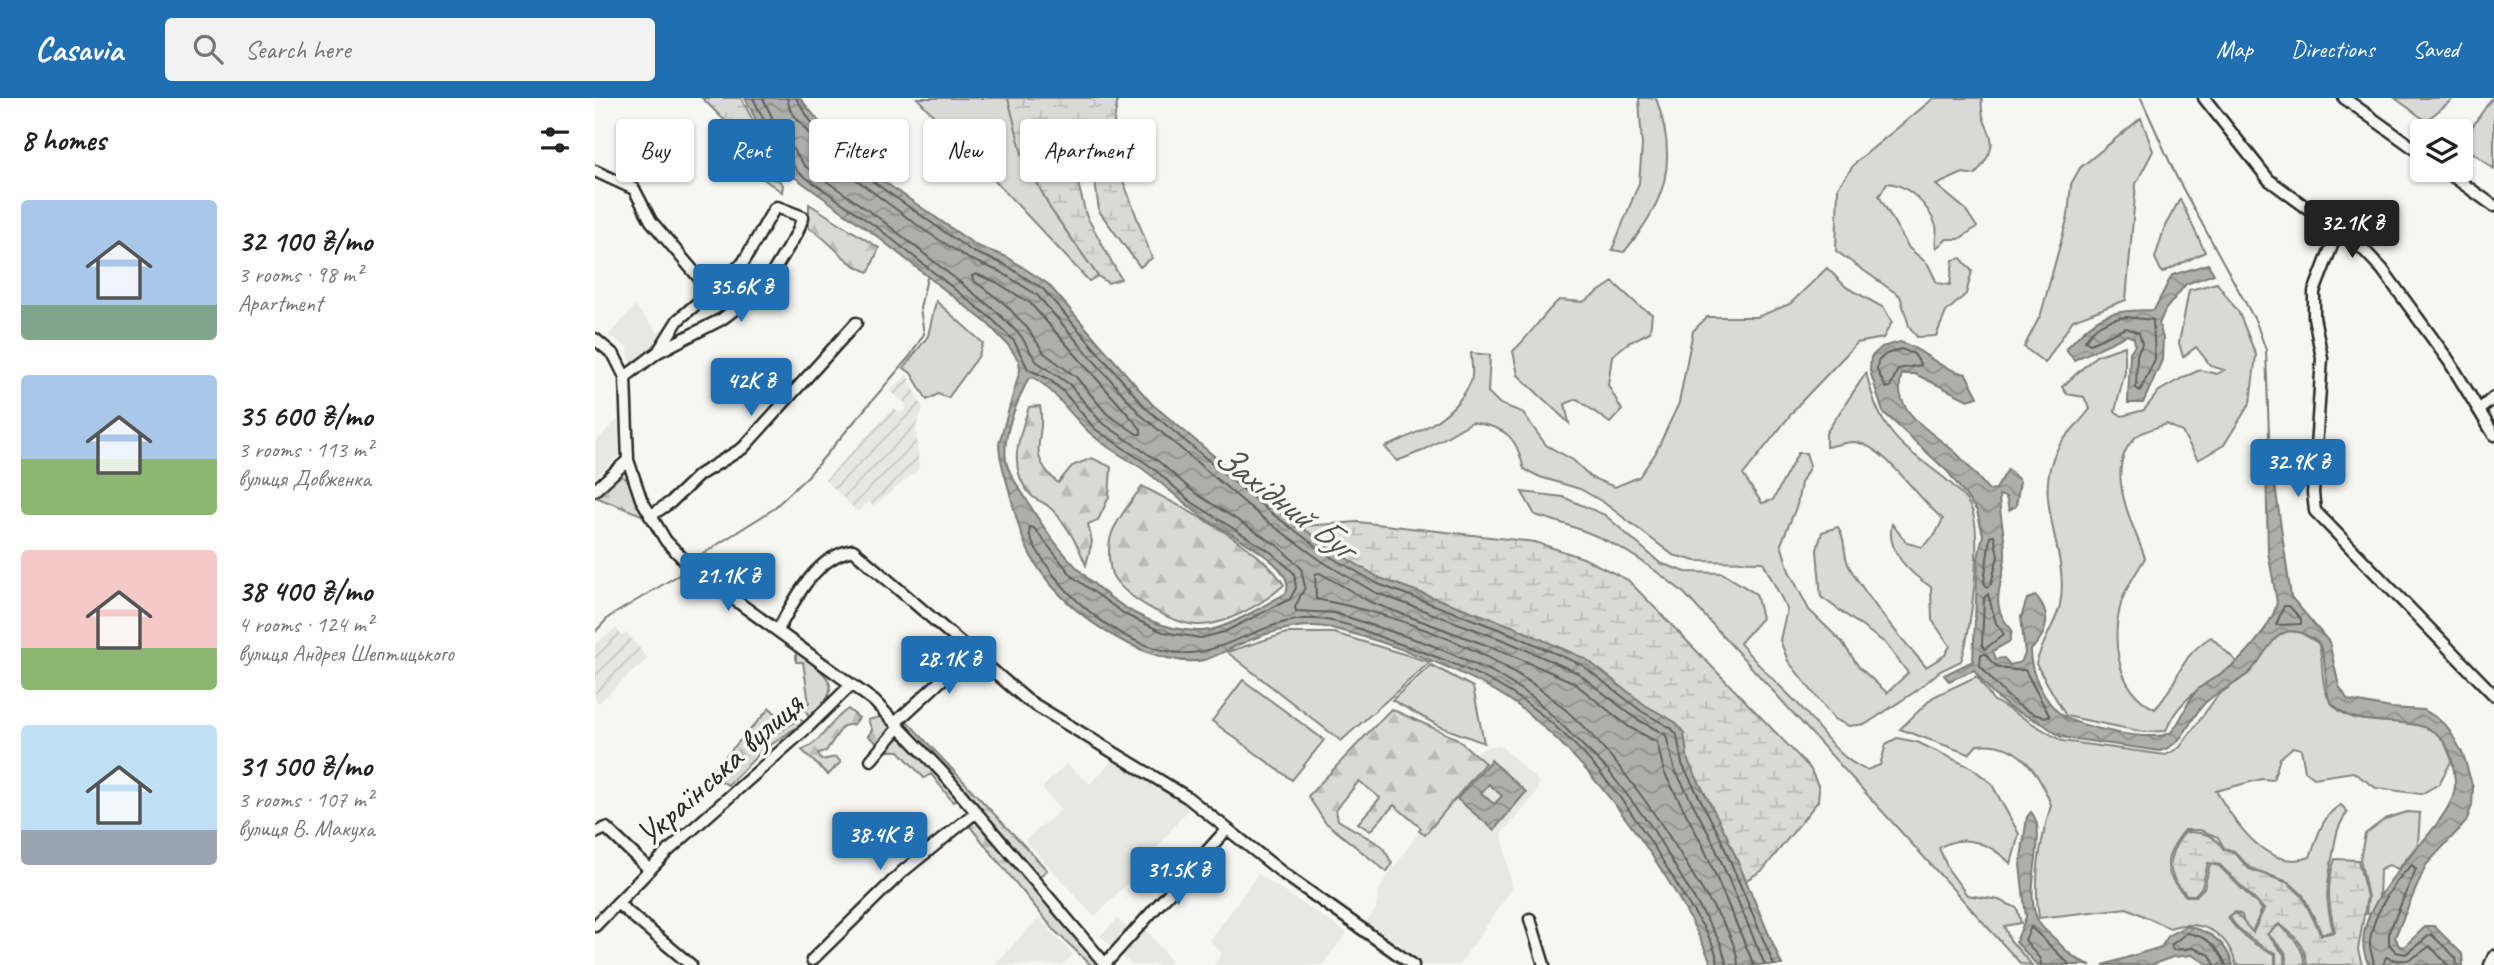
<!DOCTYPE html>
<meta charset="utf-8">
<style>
:root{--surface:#fff;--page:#f2f2f2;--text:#222;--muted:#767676;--accent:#1f6fb2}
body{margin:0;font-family:Caveat,sans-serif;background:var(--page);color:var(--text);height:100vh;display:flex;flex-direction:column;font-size:26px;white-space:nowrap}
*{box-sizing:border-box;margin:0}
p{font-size:23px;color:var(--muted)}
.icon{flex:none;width:38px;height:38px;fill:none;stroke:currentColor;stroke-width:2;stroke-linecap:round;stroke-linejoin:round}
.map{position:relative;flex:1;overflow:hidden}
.panel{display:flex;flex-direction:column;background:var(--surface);width:595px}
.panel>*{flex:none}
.top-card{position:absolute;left:21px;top:21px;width:665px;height:63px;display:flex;gap:14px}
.controls{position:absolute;left:1815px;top:21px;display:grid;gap:14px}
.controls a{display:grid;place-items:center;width:63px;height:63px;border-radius:7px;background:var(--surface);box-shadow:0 2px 5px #0004;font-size:35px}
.price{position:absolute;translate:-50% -60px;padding:0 16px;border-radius:7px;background:var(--accent);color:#fff;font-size:23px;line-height:46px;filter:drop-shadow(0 2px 4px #0008)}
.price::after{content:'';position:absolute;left:50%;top:42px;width:21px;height:16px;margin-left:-10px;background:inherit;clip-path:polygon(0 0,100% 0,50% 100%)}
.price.on{background:#222;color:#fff}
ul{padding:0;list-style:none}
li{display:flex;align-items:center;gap:21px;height:175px;padding:0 21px}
li span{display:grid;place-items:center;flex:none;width:196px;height:140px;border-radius:7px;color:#555}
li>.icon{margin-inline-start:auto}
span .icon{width:84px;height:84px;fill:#fffc;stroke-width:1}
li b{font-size:30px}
h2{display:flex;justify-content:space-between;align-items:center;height:84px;padding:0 21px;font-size:30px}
.tag{padding:0 24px;border-radius:7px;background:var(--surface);box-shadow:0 2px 5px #0004;font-size:24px;line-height:63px}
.tag.on{background:var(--accent);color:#fff}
header{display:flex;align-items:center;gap:42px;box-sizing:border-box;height:98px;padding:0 35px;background:var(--accent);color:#fff}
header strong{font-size:33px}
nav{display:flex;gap:38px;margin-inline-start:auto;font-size:24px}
.search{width:490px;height:63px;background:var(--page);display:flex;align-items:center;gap:18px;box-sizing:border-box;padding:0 24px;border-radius:7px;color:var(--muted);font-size:26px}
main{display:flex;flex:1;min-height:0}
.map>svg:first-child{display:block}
.built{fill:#e7e7e3}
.industrial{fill:url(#industrial-furrows)}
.green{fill:#d9d9d5;stroke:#828280;stroke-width:2}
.forest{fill:url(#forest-firs);stroke:#828280;stroke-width:2}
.wetland{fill:url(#wetland-marsh);stroke:#828280;stroke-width:2}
.water{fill:url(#water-waves);stroke:#7a7a78;stroke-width:2;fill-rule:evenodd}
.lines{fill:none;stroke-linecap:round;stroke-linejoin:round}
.shore{stroke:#5f5f5e;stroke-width:2}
.stream{stroke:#7a7a78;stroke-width:2}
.minor-casing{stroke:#2b2b2b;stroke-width:15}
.minor{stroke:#f6f6f2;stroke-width:10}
.labels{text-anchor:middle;stroke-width:7;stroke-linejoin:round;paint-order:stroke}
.street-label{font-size:35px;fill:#2b2b2b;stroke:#f6f6f2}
.water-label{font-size:37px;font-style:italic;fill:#525251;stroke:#f6f6f2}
</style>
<header>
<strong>Casavia</strong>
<div class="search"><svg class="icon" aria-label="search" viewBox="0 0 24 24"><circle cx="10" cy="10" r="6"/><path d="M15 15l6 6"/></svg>Search here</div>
<nav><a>Map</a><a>Directions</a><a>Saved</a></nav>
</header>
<main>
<section class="panel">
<h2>8 homes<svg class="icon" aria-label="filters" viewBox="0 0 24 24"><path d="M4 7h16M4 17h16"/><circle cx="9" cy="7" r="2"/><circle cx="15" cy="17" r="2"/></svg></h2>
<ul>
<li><span style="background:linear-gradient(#a9c7e8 75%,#7fa58c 0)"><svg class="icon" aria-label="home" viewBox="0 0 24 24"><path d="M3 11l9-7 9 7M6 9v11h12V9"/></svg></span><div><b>32 100 ₴/mo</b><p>3 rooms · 98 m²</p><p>Apartment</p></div></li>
<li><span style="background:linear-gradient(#a9c7e8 60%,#8fb573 0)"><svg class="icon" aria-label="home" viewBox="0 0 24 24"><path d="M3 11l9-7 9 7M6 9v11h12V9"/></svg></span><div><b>35 600 ₴/mo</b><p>3 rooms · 113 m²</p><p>вулиця Довженка</p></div></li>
<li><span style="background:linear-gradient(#f6c9c9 70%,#8fb573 0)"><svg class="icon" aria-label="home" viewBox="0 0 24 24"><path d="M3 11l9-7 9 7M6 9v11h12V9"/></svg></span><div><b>38 400 ₴/mo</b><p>4 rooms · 124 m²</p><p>вулиця Андрея Шептицького</p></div></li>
<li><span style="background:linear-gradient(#bfe0f5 75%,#9aa5b1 0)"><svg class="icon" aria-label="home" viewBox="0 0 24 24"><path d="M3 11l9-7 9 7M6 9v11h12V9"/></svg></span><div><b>31 500 ₴/mo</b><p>3 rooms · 107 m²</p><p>вулиця В. Макуха</p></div></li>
</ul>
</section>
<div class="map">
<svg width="1899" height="867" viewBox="0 0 1899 867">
<defs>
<pattern id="industrial-furrows" width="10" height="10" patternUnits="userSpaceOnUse" patternTransform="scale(1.75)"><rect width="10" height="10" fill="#e7e7e3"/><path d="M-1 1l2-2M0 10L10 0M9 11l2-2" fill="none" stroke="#c6c6c3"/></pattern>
<pattern id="forest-firs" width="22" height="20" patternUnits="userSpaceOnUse" patternTransform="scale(1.75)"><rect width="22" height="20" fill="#d9d9d5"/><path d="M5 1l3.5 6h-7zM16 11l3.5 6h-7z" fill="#babab7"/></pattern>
<pattern id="wetland-marsh" width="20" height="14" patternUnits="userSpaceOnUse" patternTransform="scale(1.75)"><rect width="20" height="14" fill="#d9d9d5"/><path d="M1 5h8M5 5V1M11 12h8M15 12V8" fill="none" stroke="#babab7"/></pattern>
<pattern id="water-waves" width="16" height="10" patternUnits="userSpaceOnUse" patternTransform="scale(1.75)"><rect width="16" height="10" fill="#aeaeab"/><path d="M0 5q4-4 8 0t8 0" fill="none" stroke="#8e8e8b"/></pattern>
</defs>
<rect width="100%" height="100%" fill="#f6f6f2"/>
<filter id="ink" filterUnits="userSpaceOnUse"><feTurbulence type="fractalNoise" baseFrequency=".0143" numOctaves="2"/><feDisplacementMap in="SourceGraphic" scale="14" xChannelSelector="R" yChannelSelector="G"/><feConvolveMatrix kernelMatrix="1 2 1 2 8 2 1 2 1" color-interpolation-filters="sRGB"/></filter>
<g filter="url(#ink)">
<path class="built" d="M40,208l23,27 8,-6 1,3 -12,22 -24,16 -3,-20 -19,-13z
M23,321l3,34 -26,25v-36z
M893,648h13l38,36 -3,12 -34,39 10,56 -53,76h-38l-59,-44 6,-1 8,-11 3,-18 6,-11 90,-126z
M518,662l77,47 -65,79 -31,31 -69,-77 36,-30 -19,-22 24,-24 24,20z
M663,776l89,59 -25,32h-108l8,-11 -12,-14z
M444,820l34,37 -11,10h-68z
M522,821l19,17 8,-9 27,34 -4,4h-35l-32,-29z"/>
<path class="industrial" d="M312,277l16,33 -7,18 3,43 -45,37 -6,-5 -10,11 -33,-32 69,-72 7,6 6,-6 -3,-6 -15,-11z
M21,530l6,8 5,-3 20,25 -48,45 -4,-4v-55z"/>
<path class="green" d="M322,0h91l42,110 48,68 -9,5z
M1044,0h17c23,64 10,104 -32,154l-12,-2 27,-67 3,-37z
M1339,0h48c-4,37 28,35 -7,77l-12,-2 -27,12 29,24 12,18 -18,12h-12l-11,9c-2,-7 2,-15 0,-22 -7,-20 -28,-42 -49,-43l-8,13 30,52 19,16 9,19 13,2 3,-25 8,-2 11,13 -6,23 -20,18 -10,24 -19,1 -8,-11 -9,-30 -64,-45 2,-64 18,-25z
M1800,0h59l-28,23z
M1897,0h2v71l-33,-26z
M1546,20l12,33 -17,33 -10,116 -53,20 -28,43 -21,-16 17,-33 27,-98 3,-32 9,-16z
M1585,101l25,53 -43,21 -7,-15 10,-32z
M1232,170l19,19 38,21 8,14 -9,16 -26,5 -57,60 -57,72 19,28 11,-3 25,-47h8l4,13 -9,17 -4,22 -16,39 8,27 20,39 33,32 17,25 28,26 21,-20 -23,-30 -64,-46 -4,-47 5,-18 16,-5c9,13 4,28 12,41 21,36 49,67 76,99l19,-12 5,-9 -18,-26 -1,-33c-20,-13 -46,-36 -39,-63l15,19 15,4 13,-12 8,-16c-25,-19 -59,-76 -90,-77 -8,0 -19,4 -27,5v-14l40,-60c6,22 11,41 25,59 21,28 60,43 79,74 14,24 1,129 -9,155l-21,10 -24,20 -50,33 -17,2 -15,-7 -46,-58 -8,-21 7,-31 -24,-47 -67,-1 -23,-6 -70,-53 -23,-13 -40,-12 -16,-8c-9,-34 -16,-40 -52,-47l-50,29 -25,10 -12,-14c32,-13 71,-31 86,-66 3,-8 0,-20 0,-28l19,2 -2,37 12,12 22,8 24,33 27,15 19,18 23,9 24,-10 16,-23 24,-51 14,-72 14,-14h50l33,-13z
M1018,184l26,24 13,8 -2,18 -22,11 -16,13 -4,29 14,25 -12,13 -33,-24 -12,5 4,19 -51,-48 -5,-24c18,-16 28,-35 46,-51l24,2z
M1622,185l22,30 17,42 -6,48 -26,42 -26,15 -16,-28 -15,-8c-8,3 -23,6 -30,12 -36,31 -4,87 8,122 -7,12 -16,25 -21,37 -15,39 -9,95 31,114 25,-26 21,-50 56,-72l26,25c-26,20 -60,36 -71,69l-22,1 -78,-16 -30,-52c5,-20 21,-44 24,-59 11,-55 -32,-107 -1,-159 8,-13 22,-24 31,-37l-6,-12 -17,-3 -5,-7 34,-31 29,-10v26l-10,39 7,5 22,-6 15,-19 25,-14 16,-7 17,4 7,-4 -13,-4 -15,-19 -13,10 -4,-14 10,-53z
M341,203l47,42 -5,14 -30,41 -10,-4 -11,6 -16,-27 -7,-5 24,-32z
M927,394l41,5 42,18 55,48 26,9 36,1 34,21 6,24 -22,25c16,21 34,37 53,56 25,23 41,59 74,71l13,-5 6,-21 11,-6 20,4 55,26 19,15 28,51 -8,30c-19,-20 -47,-32 -72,-16l9,21 19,26 32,5 18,8 4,15 -17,3 6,14 22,25 -11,-1 -337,-371c-54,-44 -82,-59 -149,-78z
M1692,533l12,1 19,11c7,18 1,41 12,58 25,38 88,3 113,39 4,6 6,14 9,20l-13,24 -18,10 -45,-6 -23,-16 -39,6 -9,-7 -4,-22 -8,-2 -13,11 -7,22 -11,-1 -46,12c19,32 52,82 94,66 7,-18 12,-43 31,-52l7,7c-13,16 -12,28 -16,47 -6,33 -7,39 1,72l-11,3 -19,-39 -14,-13 -39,-14 -16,-17 -10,-3 -6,-11 -18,-7h-15c-21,25 -25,42 1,66h10l8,-8 6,-24 9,2 43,43 -10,23 -8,-7 -2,-10 -7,-3 -7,5c8,15 31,32 47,37v11h-39c-8,-33 -36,-47 -67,-37l-42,-20 -88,10c-6,-41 1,-74 12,-113 -13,-35 -33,-65 -74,-60l-8,9 -69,-25 33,-32 44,-21 16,24 69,41 104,14 14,-8 38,-52 30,-21 26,-36z
M692,535h47l96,29 -89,79 -114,-89z
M201,553c31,24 52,35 13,67l-5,-12 5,-3 -6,-41h-7z
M836,567l42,22 11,56 -45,-17 -47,-26z
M648,582l81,60 -32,40 -80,-59z
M1812,714l13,1 -2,31 -20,25 -9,-4 -9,4 -1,29 -7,15 -6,1 2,-17 -8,-38 5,-25 20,-15z
M1684,827c14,12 24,21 26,40h-18l-2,-13 -17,-18z"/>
<path class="forest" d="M214,106l70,44 -10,24c-29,-10 -35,-30 -60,-44z
M445,308c7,35 -17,45 18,77l14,-17 20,-8 19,9 -2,30 -11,23 -10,4 4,18 -6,23c-9,-22 -20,-44 -38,-59 -6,-5 -14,-6 -18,-12 -23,-27 -11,-57 -1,-87z
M25,377l9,6 15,35 -49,-19z
M547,388c42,23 117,58 142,99 -20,18 -59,41 -87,40 -25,-2 -69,-26 -83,-47 -6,-9 -6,-32 -3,-42 5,-17 22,-36 31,-50z
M175,610l8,8 -6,6v6l7,4 20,-13 5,3 -42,29 -34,34 -13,-7 -4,-6z
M253,611l11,9 -5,6 -11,2 -17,25 -8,2 3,7 15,-3 5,5 -13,13 -26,-25c22,-9 27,-29 46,-41z
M796,611l65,29 29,25 -60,72 -6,-4 2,-3 -27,-23 -24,26 -12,-8 22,-25 -21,-17 -23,29 2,10 44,26 10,17 -5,9 -62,-50 -17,-26z
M289,618l10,10 1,11 13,4 51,56 -6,5 -22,-28 -7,4 -25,-27h-27l5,-8 -9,-7 4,-6 -4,-10z
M309,620l143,152 -9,8 -137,-156z
M379,719l130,148h-13l-37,-35 -87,-107z"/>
<path class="wetland" d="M107,0h39l33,62 -4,10 13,15 -1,7 -23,-16 -3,-16 -17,-14 -3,-14z
M413,0h110l-8,48 42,112 -12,9 -41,-56 -8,-60 -4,-8 -13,24 12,48 35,64 -13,4 -10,-7 -48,-68 -28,-54z
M763,424l177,20 48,16 45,22 182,188 9,20 -1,13 -55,69 -20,12 -374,-301 -79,-54z
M1590,734c18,0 30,2 39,18l10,2 15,17 39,14 14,13 19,39 14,-3c-7,-28 -9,-46 0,-73l23,1 9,37 -9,53 4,15h-55c-2,-20 -12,-30 -28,-41l-12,10 17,20 1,11h-9v-12c-13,-4 -41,-24 -46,-36l6,-4 17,20 11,-24 -44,-44 -12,-2 -6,24 -7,8h-8c-24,-23 -20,-40 -2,-63z"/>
<path class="water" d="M150,0h55l41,51 45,34 91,63 30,11 41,27 104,120 123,103 57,43 48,28 132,48 74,33 59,46 30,17 9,11 4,28 38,73 56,131h-70c-37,-88 -113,-194 -187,-254 -44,-36 -139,-70 -194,-83 -30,-7 -66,5 -93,17 -11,5 -23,12 -34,15 -20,4 -44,-3 -62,-10 -47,-19 -95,-58 -116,-104 -8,-18 -12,-38 -17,-56 -4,-16 -10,-30 -10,-46l21,-74 -1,-9 -11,-16 -20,-21 -114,-90 -81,-58 -30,-42zM438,279c24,15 36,37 57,56 16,15 35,24 53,36 22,16 40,35 63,50 20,13 93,47 80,74 -21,12 -63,39 -87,38 -76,-1 -140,-74 -174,-134 -7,-11 -17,-24 -19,-37 -4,-27 11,-57 22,-81z
M1613,166l6,10 -28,10 -21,26 -6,14 4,14 -1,22 -19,43h-15l2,-51 5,-7 -1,-7 -7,-3 -53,25 -8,-11c34,-36 39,-38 88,-39l18,-35z
M1305,244c28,9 33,25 66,32l12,23 -10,3 -53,-26h-13c-13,37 31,58 54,79 12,11 22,25 33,37l7,-1 12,-20 12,12 -4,25 -7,4 -3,-13 -7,-2c0,21 7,41 6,62 -2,28 -18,48 7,73l-2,11 -17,10 3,8 8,-1 6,7 11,-3 4,-8 -4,-37 6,-18 9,-3c17,19 11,38 -6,55 0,21 14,51 33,65 15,11 93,28 108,16 11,-10 15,-30 25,-41 11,-11 28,-17 40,-28 14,-13 38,-41 41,-61l-9,-50 -2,-87 6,-1 19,133 38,45 10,44 9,14 43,8 33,2 13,8 11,10 15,26 10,34 -1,17 -6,17 -40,43 -31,72 4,9 5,1 22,-21h8l28,28 1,11h-94c-30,-54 63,-120 82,-164 6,-12 4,-23 2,-36 -10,-56 -61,-36 -101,-48 -8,-3 -15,-9 -22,-15 -7,-18 -2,-42 -11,-58 -3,-5 -8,-6 -13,-9 -31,-15 -38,19 -56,37 -13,12 -31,18 -44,30 -18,17 -20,42 -46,49l-99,-14 -18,-13 -35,-17 -16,-14 -18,-23 -25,11 -5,-6 29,-14 5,-103 5,-23 -6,-24 -29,-39 -65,-60 -13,-41 1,-14 11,-10z
M896,662l35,32 -32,38 -37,-31zM894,686l13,12 -8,8 -13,-11z
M1436,714c20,22 -12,81 9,112 4,6 11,11 16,16 11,12 19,20 35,25h-54l-21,-23 10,-25 -6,-52 7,-48z
M1591,828c23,5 40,15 47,39h-23l-18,-10 -19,2 -22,8h-48l58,-18 8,-12z"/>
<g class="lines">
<path class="shore" d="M158,0l16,32 29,42 80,56 114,91 22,22 14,28 21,10 13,11 33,39 58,39 37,33 82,52 22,20 2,15 -6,11 -66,33 -23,6 -38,-6 -37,-17 -53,-38 -39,-49 -4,-1c-3,10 5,20 10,28 29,47 83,92 139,98 43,4 88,-37 137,-34 27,1 55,15 81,24 45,15 90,32 129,60 65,46 115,119 154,187 12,22 36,50 38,75
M168,0l13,28 29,40 78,55 114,91 24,24 15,25 33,23 32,38 57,39 37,32 83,53 23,22 4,19 -10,20 1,4 39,2 94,31 62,27 43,27 73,71 44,57 69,116 7,23
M192,0l3,12 41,51 93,69 45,29 32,13 36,23 104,120 123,104 59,43 51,30 132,49 72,32 57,45 31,17 8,33 38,72 53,125
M201,0l24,38 28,28 125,88 31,12 39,25 104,120 123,103 58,43 50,29 131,49 73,32 59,46 30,17 6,7 5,29 38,73 54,128
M381,176l20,8 34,21 111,126v5h-4l-30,-20 -31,-37 -32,-24 -15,-23 -23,-25 -33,-25 -1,-4z
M1531,219l27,3 2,39 -15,32 -4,-3 1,-33 5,-11 -3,-11 -13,-5 -36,16 -5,-3c8,-15 24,-22 41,-24z
M1306,251l13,5 7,11 -23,4 -8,18 -4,1 -9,-18 1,-9 8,-7z
M1399,437l4,21 -7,28 -4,3 -3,-4 6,-46z
M1393,496l8,29 8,11 -19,15 -3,-4 2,-47z
M1689,508h5l12,13v5l-25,1z
M1386,556h5c9,17 22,16 39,16l25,47c-28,1 -54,-32 -70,-52z
M1143,867c-1,-29 -28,-61 -42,-85 -38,-66 -96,-149 -159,-193 -63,-44 -146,-74 -221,-88l-1,-25 5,-1 50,29 132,49 71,31 56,45 28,15 7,30 38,72 52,121
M1446,867l-1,-6 -15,-19 6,-13 39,38
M1620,867l-5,-10 -17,-7 -20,2 -2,-5 16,-12c20,3 31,14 39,32
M1779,867c0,-7 -5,-14 -4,-22 1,-25 24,-63 42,-78l4,4 -27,63v12l7,8 10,2 25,-20 25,24 1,7
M1788,867l3,-8c21,8 28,1 44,-11l18,19"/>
<path class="stream" d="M1546,0l36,80 79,144 10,28 4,114
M101,460l76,-48 36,-34 102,-120 14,-22 -4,-26 7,-30
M0,534l14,-15 73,-44"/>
<g class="minor-casing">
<path id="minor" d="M1609,0l65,82 94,69 19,20 67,92 45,74
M1749,0l78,56
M1849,72l50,36
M0,73l39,18 17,32 60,71
M1743,132l-24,62v25l8,41 -9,135 2,18 179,184
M0,241l19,16 11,22 3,83 13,39 25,42 29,30 179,130 68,71 164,193
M30,279l33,-25 64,-33 42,-32 33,-54 6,-16 -26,-10 -3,2 -31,54 -65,57 -20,32
M1884,312l15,-13
M0,392l33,-30
M55,418l21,-14 28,-27 44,-27 113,-125
M183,532c17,-31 37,-73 75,-80l174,150 160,97 97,77 129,91
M300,625l76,-70
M276,662l28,-33
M0,735l11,-5 43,41
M22,805l74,62
M935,821l14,46
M0,828l72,-74 142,-126 42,-41
M217,862l90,-88 74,-60
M510,866l122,-135
M1895,867l4,-9"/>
</g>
<use href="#minor" class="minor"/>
</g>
</g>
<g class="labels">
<g class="street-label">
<text transform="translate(124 671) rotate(-42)" y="12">Українська вулиця</text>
</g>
<g class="water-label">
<text transform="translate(690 402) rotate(37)" y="13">Західний Буг</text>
</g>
</g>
</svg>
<div class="controls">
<a><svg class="icon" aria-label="layers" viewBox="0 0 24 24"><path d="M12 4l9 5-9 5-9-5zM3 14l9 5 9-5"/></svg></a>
</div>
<b class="price on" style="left:1757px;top:162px">32.1K ₴</b>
<b class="price" style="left:146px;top:226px">35.6K ₴</b>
<b class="price" style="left:156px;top:320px">42K ₴</b>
<b class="price" style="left:1703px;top:401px">32.9K ₴</b>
<b class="price" style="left:133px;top:515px">21.1K ₴</b>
<b class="price" style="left:354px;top:598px">28.1K ₴</b>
<b class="price" style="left:285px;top:774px">38.4K ₴</b>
<b class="price" style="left:583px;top:809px">31.5K ₴</b>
<div class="top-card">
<a class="tag">Buy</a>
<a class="tag on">Rent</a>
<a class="tag">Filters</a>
<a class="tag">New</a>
<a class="tag">Apartment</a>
</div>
</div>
</main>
